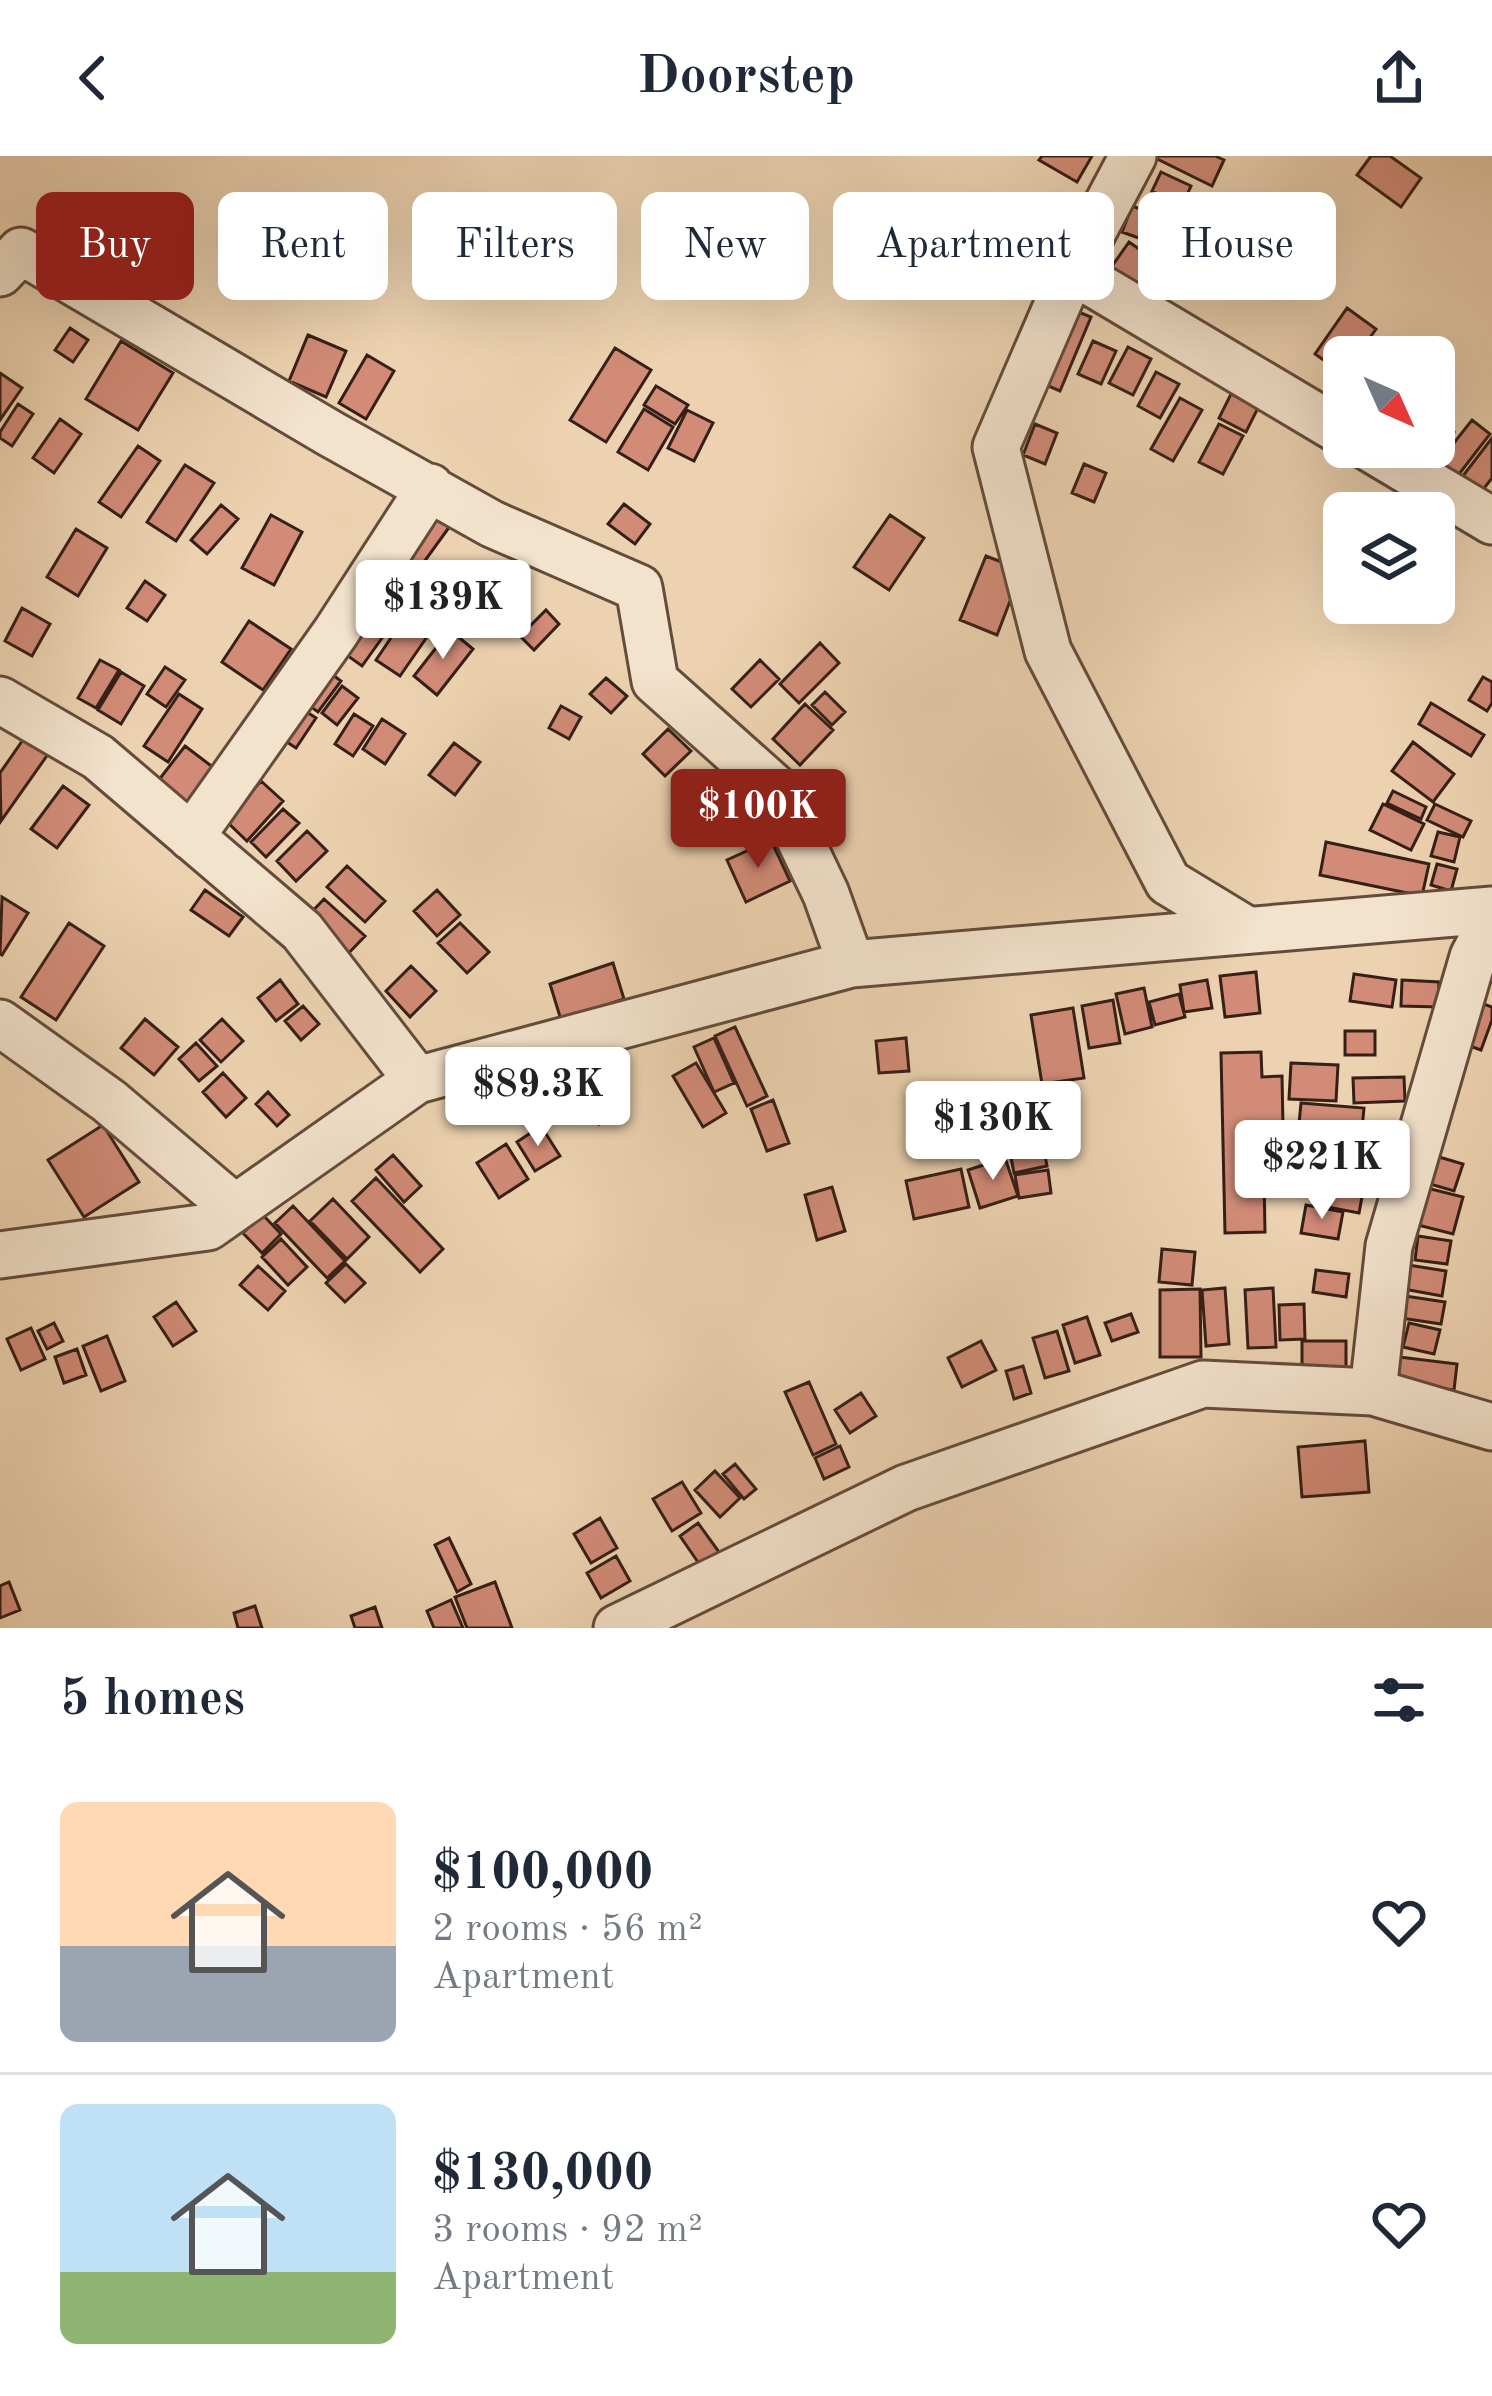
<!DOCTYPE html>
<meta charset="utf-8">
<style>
:root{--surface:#fff;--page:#f6f6f7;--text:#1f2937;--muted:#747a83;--line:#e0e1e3;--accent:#8f2418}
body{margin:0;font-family:"Old Standard TT",serif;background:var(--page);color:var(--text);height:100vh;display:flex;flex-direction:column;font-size:45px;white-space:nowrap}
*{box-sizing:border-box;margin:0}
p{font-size:39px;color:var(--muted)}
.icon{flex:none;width:66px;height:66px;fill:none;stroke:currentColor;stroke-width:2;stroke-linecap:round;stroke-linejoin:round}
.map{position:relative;height:1472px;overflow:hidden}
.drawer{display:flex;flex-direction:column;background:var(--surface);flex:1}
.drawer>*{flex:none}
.banner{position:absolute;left:36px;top:36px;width:1422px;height:108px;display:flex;gap:24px}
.needle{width:78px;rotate:135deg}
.controls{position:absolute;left:1323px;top:180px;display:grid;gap:24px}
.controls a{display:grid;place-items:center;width:132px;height:132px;border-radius:18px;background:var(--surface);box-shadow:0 12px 48px #0002;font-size:60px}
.price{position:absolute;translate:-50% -102px;padding:0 27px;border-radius:12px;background:#fff;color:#222;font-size:39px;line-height:78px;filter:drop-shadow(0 3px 6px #0008)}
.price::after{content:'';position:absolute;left:50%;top:72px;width:36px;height:27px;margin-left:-18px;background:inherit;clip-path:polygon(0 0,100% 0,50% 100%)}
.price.selected{background:var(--accent);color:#fff}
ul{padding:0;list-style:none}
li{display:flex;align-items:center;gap:36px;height:300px;padding:0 60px}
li+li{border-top:3px solid var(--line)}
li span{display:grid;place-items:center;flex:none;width:336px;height:240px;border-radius:18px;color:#555}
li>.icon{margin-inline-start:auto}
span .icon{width:144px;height:144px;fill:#fffc;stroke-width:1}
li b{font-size:51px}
h2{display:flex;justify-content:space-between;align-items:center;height:144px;padding:0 60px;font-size:51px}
.chip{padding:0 42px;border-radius:18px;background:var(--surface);box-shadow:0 12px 48px #0002;font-size:42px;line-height:108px}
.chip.selected{background:var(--accent);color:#fff}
header{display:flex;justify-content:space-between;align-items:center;height:156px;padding:0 60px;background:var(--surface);font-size:54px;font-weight:700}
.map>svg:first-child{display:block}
.building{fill:#d18b77;stroke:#361f16;stroke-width:3}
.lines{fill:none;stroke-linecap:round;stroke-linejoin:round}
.minor-casing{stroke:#644c3c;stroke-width:51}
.minor{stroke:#f3e2cc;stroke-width:45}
</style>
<header><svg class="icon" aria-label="back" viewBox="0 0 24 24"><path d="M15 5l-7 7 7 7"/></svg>Doorstep<svg class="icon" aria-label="share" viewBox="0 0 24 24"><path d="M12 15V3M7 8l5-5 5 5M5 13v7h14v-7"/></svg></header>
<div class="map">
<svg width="1492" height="1472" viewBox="0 0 1492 1472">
<rect width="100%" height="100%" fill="#ecd2b0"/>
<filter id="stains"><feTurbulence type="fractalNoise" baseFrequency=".00167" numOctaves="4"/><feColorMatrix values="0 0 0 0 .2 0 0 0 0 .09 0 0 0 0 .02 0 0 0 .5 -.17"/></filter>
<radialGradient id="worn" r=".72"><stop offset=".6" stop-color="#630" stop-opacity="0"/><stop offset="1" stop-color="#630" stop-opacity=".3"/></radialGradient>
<path class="building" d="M1042,0h50l-15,26 -38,-22z
M1151,0h64l9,4 -12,26z
M1371,0h19l31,22 -20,29 -44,-32z
M1161,16l30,14 -9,20 -30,-15z
M1132,50l28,10 -10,26 -28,-10z
M1129,86l33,23 -19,27 -33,-23z
M119,101l18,12 -10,16 -19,-11z
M1064,150l27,11 -31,74 -26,-11z
M1347,152l29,21 -20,28h-12l-1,17 -28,-20z
M70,172l18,12 -15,22 -18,-12z
M308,179l38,16 -20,46 -37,-16z
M121,185l52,32 -35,57 -52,-31z
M1093,185l23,10 -15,33 -23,-10z
M1128,191l23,12 -18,36 -24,-12z
M615,192l36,22 -45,72 -36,-22z
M367,199l27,16 -28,48 -27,-16z
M1156,216l23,12 -19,34 -22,-12z
M0,217l22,15 -22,32z
M656,230l32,19 -13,19 -31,-19z
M1231,238l27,14 -12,24 -27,-14z
M1180,242l22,12 -29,51 -22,-12z
M18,248l15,10 -21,32 -12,-8v-6z
M644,253l29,18 -25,43 -30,-18z
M687,254l26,13 -19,38 -26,-13z
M1434,261l20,15 -24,34 -19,-19h23z
M60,263l21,15 -27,39 -21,-15z
M1472,264l18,14 -34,44 -18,-15z
M1035,268l22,9 -12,31 -22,-9z
M1219,268l24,12 -20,38 -24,-12z
M1492,282v40l-14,18 -19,-15z
M138,290l22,15 -39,56 -22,-15z
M1084,308l22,9 -12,29 -22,-9z
M185,309l29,18 -38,58 -29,-19z
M624,348l26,20 -15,20 -27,-20z
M221,349l17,14 -31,35 -16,-14z
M426,353l24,17 -44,61 -23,-16z
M271,359l31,17 -28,53 -32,-17z
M890,359l34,23 -35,52 -35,-23z
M76,373l31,19 -29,48 -31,-19z
M986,400l36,14 -25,65 -37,-15z
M440,409l25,17 -65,94 -24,-16z
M489,416l33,21 -14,22 -34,-21z
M145,425l20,14 -18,26 -20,-13z
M379,427l28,20 -45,63 -28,-20z
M22,452l28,16 -18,32 -27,-15z
M546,454l13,14 -25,26 -14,-14z
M249,465l42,28 -28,41 -41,-28z
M450,474l23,19 -36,46 -23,-19z
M820,487l19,20 -40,40 -19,-19z
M100,504l19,10 -23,38 -18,-10z
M760,504l19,19 -28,28 -19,-18z
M318,508l23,17 -23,31 -22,-16z
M165,511l20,13 -19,27 -19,-13z
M121,516l23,14 -23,38 -23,-14z
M1483,521l9,5v21l-5,8 -18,-11z
M606,522l21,18 -16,17 -21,-19z
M342,530l16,12 -21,27 -15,-12z
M825,536l20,20 -13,13 -20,-20z
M179,538l23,15 -34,53 -24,-16z
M290,545l26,17 -20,30 -26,-17z
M1431,547l53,32 -13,21 -52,-32z
M805,548l28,26 -33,35 -27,-26z
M561,550l20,11 -12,22 -20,-11z
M354,558l19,12 -20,30 -18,-12z
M382,563l23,15 -20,30 -22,-15z
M668,573l23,22 -26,25 -22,-22z
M27,578l24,16 -50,71 -1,-48z
M1413,586l41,32 -21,28 -41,-31z
M454,587l26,19 -25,33 -26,-20z
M185,590l29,22 -36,48 -30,-22z
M261,625l22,20 -36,40 -21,-20z
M63,630l26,19 -32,43 -26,-19z
M716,635l15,22 -29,20 -15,-23z
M1393,635l33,16 -5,12 -34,-16z
M1383,648l41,20 -13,26 -41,-20z
M1435,648l36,17 -8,16 -36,-17z
M283,653l16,14 -33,34 -15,-15z
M307,675l20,20 -31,30 -19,-20z
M1438,676l22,5 -6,25 -23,-6z
M771,684l19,41 -44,21 -19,-42z
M1326,686l103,22 -7,32 -102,-21z
M1437,708l20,5 -6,22 -20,-6z
M347,710l38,35 -20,21 -38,-35z
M205,734l38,27 -14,19 -38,-26z
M437,734l23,25 -23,21 -23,-25z
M2,741l26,16 -26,42 -2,-1z
M324,743l41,37 -20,21 -41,-37z
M69,767l35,23 -48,74 -35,-23z
M460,767l29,29 -22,21 -29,-30z
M613,807l11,36 -63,21 -11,-36z
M411,810l25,25 -26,26 -24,-26z
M1256,816l4,41 -35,4 -5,-41z
M1354,818l42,6 -4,27 -42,-6z
M280,824l18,24 -22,17 -18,-23z
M1207,824l5,28 -28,4 -4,-27z
M1402,824l37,2 -1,25 -37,-1z
M1144,832l8,39 -27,7 -9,-40z
M1179,838l6,23 -30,8 -6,-23z
M1468,842l24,9v13l-11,30 -28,-10z
M1113,844l7,43 -31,5 -7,-42z
M303,850l16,18 -18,16 -16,-19z
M1073,852l11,70 -42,6 -11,-69z
M145,863l33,28 -24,28 -33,-27z
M222,863l21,22 -22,21 -21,-22z
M735,871l32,69 -20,10 -32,-70z
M1345,875h30v24h-30z
M714,882l20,45 -20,9 -20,-45z
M906,882l3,33 -30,2 -3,-32z
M196,887l21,23 -18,15 -20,-22z
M1261,896l1,25 20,-1 2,100h-20l1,56 -40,1 -4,-180z
M696,907l30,50 -23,14 -30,-51z
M1291,907l47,2 -2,36 -47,-2z
M223,917l23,25 -20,19 -23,-25z
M1404,921l1,24 -51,2 -1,-25z
M599,926l20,26 -20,16 -20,-26z
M268,936l21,23 -12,11 -21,-22z
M773,944l16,43 -22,8 -16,-42z
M1301,947l63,5 -3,31 -63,-5z
M103,969l36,57 -55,35 -36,-57z
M541,970l19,30 -25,15 -18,-29z
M1041,979l6,31 -33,7 -6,-31z
M1319,982l52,10 -4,20 -52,-10z
M506,988l22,35 -29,19 -22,-35z
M393,999l28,31 -17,16 -28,-32z
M1439,1001l24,7 -9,27 -24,-7z
M1005,1002l13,38 -38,12 -12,-38z
M961,1013l8,38 -55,12 -8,-38z
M1048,1014l3,23 -32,5 -4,-23z
M376,1022l67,71 -23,23 -68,-71z
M1322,1022l42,8 -5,27 -42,-8z
M1415,1029l48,12 -10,37 -47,-12z
M832,1031l13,44 -28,9 -12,-45z
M333,1043l36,38 -22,22 -37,-38z
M1306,1049l37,7 -5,27 -37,-6z
M293,1050l52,55 -18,17 -52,-55z
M262,1058l19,20 -19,19 -19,-20z
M1418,1080l33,5 -4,23 -32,-4z
M281,1083l26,28 -19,18 -26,-28z
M1162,1093l33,3 -3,33 -33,-3z
M346,1108l19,19 -20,19 -19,-19z
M1402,1108l44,7 -4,25 -44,-8z
M258,1110l27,25 -17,19 -28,-25z
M1316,1114l33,4 -3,23 -33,-5z
M1225,1132l4,56 -23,2 -4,-56z
M1273,1132l3,59 -28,1 -3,-58z
M1200,1133l1,68h-41v-67z
M1405,1140l40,6 -4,22 -40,-6z
M176,1146l20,29 -23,15 -19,-29z
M1304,1148l1,35 -25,1 -1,-35z
M1131,1158l7,18 -26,9 -7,-18z
M1087,1161l13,38 -25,8 -12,-38z
M54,1167l9,18 -16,8 -9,-18z
M1409,1167l31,7 -6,24 -31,-7z
M31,1172l14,31 -24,11 -14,-31z
M1057,1175l12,40 -24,7 -12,-40z
M107,1180l18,45 -24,10 -18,-45z
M981,1185l15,29 -34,17 -14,-29z
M1302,1185h44v30h-44z
M77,1193l9,26 -22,8 -9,-26z
M1383,1199l74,9 -3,26 -74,-9z
M1023,1210l8,27 -17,6 -8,-28z
M809,1226l27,62 -23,11 -28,-63z
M861,1237l15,23 -26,17 -15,-23z
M1365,1285l4,51 -67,5 -4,-50z
M840,1290l9,21 -25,12 -9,-21z
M735,1308l21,25 -12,10 -21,-25z
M715,1315l25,27 -20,19 -25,-27z
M682,1326l19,31 -29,18 -19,-32z
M600,1362l17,30 -26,15 -17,-29z
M698,1367l21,29 -19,13 -20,-29z
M449,1382l22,46 -14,8 -22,-47z
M616,1400l14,25 -29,17 -14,-25z
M9,1426l11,28 -20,8v-32z
M495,1426l17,46h-45l-12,-31z
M451,1444l12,28h-29l-7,-17z
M255,1450l7,22h-24l-4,-15z
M375,1451l7,21h-27l-4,-12z"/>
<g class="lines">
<g class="minor-casing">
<path id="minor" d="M1133,0l-61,115 272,162
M1072,115l-76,176 52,204 120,231 79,48
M0,117l21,-22 310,183 161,90 147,64 16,93 121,108 50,105 25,70
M1368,291l124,74
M0,544l98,57 204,174 115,149
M191,681l145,-205 94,-145
M1492,764l-19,37 -84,289 -16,146 119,35
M0,867l109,78 126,107
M0,1099l208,-28 209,-147 434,-116 641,-54
M617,1472l289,-140 297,-104 170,8"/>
</g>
<use href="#minor" class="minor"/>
</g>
<rect width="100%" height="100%" filter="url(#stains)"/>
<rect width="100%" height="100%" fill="url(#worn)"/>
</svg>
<div class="controls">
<a><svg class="needle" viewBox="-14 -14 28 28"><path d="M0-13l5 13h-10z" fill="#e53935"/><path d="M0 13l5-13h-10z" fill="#747a83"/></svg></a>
<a><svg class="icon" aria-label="layers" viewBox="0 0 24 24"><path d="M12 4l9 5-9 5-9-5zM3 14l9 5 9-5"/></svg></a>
</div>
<b class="price" style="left:443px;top:506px">$139K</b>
<b class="price selected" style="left:758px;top:715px">$100K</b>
<b class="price" style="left:538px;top:993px">$89.3K</b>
<b class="price" style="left:993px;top:1027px">$130K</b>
<b class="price" style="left:1322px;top:1066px">$221K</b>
<div class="banner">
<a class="chip selected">Buy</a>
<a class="chip">Rent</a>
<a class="chip">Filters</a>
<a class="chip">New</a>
<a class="chip">Apartment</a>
<a class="chip">House</a>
</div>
</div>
<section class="drawer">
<h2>5 homes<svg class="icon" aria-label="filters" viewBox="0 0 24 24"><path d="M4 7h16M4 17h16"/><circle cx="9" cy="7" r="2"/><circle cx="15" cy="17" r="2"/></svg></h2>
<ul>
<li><span style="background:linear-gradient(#ffd9b3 60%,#9aa5b1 0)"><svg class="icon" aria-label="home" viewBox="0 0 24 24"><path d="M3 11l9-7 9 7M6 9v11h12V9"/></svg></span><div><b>$100,000</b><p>2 rooms · 56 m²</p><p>Apartment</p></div><svg class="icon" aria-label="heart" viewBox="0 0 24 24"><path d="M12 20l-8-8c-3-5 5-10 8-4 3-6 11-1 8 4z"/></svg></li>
<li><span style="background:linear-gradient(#bfe0f5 70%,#8fb573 0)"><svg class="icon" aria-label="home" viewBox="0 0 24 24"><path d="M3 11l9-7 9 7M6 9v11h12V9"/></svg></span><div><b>$130,000</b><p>3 rooms · 92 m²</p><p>Apartment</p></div><svg class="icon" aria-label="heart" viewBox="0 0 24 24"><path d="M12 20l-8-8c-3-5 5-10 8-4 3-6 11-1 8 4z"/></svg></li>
</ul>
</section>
